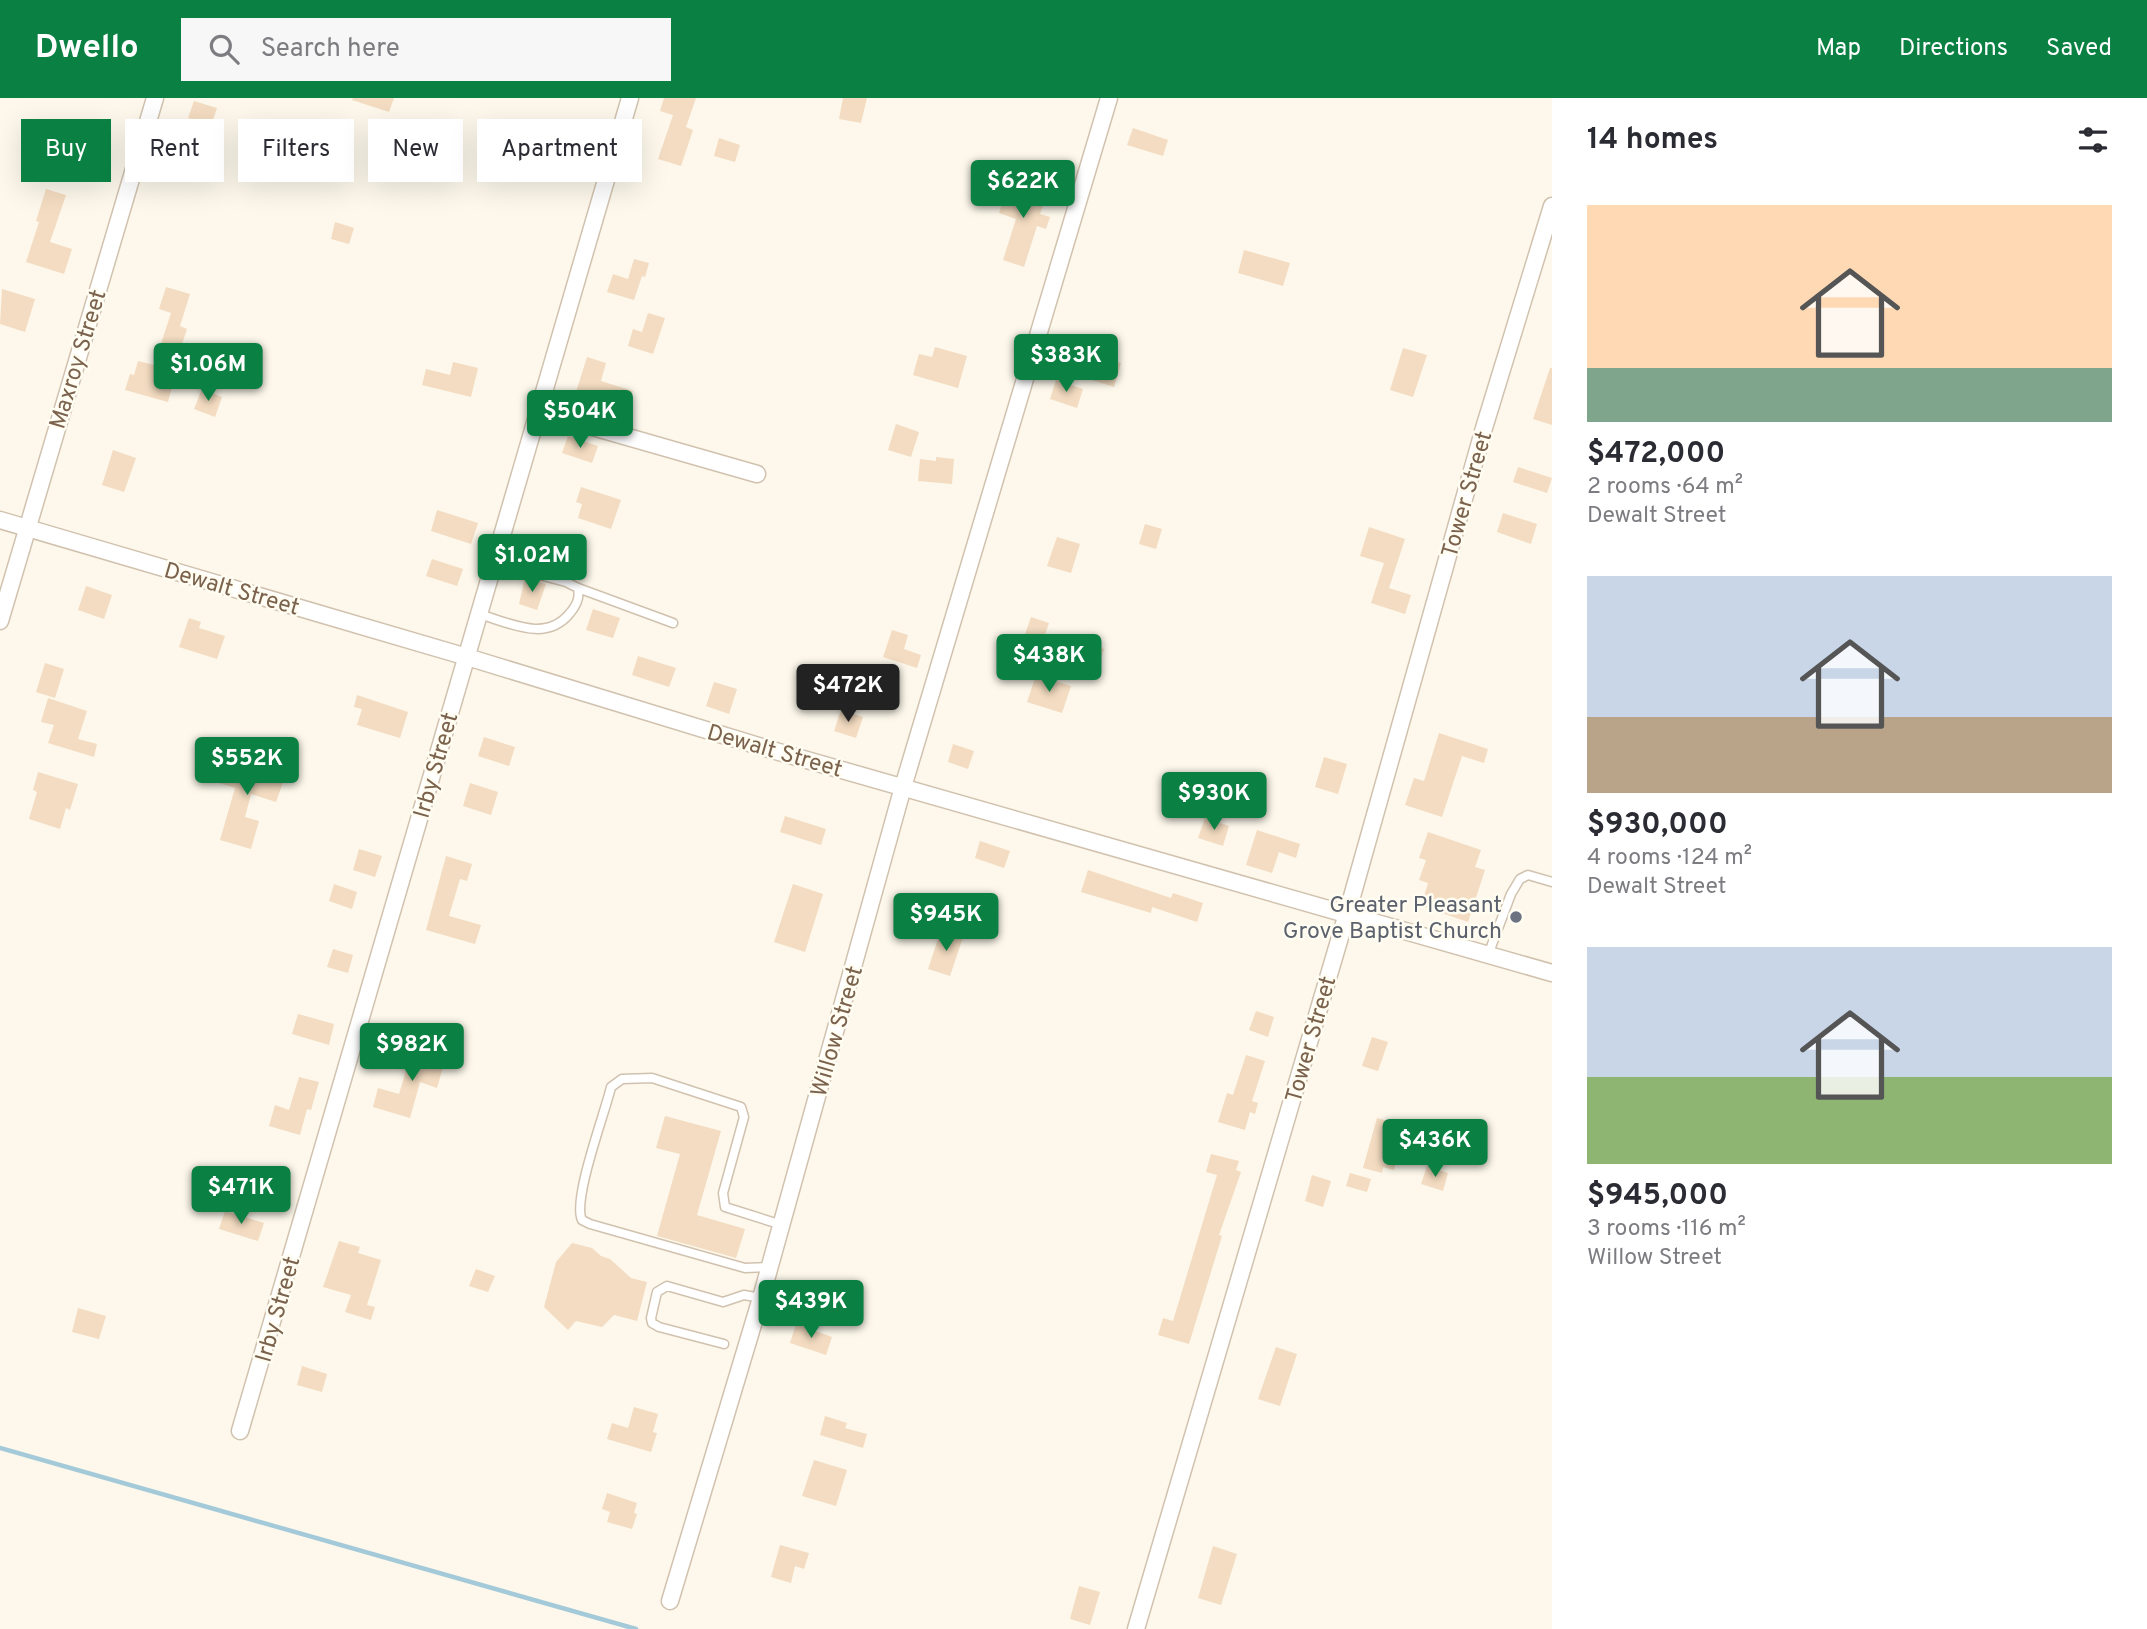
<!DOCTYPE html>
<meta charset="utf-8">
<style>
:root{--surface:#fff;--page:#f7f7f7;--text:#2b2b33;--muted:#7c7c81;--accent:#0b8043}
body{margin:0;font-family:Overpass,sans-serif;background:var(--page);color:var(--text);height:100vh;display:flex;flex-direction:column;font-size:26px;white-space:nowrap}
*{box-sizing:border-box;margin:0}
p{font-size:23px;color:var(--muted)}
.icon{flex:none;width:38px;height:38px;fill:none;stroke:currentColor;stroke-width:2;stroke-linecap:round;stroke-linejoin:round}
.map{position:relative;flex:1;overflow:hidden}
.sheet{display:flex;flex-direction:column;background:var(--surface);width:595px}
.sheet>*{flex:none}
.banner{position:absolute;left:21px;top:21px;width:665px;height:63px;display:flex;gap:14px}
.price{position:absolute;translate:-50% -60px;padding:0 16px;border-radius:7px;background:var(--accent);color:#fff;font-size:23px;line-height:46px;filter:drop-shadow(0 2px 4px #0008)}
.price::after{content:'';position:absolute;left:50%;top:42px;width:21px;height:16px;margin-left:-10px;background:inherit;clip-path:polygon(0 0,100% 0,50% 100%)}
.price.selected{background:#222;color:#fff}
ul{padding:0;list-style:none}
li{display:grid;align-content:center;gap:14px;height:371px;padding:0 35px}
li span{display:grid;place-items:center;height:217px;border-radius:0px;color:#555}
li>.icon{margin-inline-start:auto}
span .icon{width:126px;height:126px;fill:#fffc;stroke-width:1}
li b{font-size:30px}
h2{display:flex;justify-content:space-between;align-items:center;height:84px;padding:0 35px;font-size:30px}
.chip{padding:0 24px;border-radius:0px;background:var(--surface);box-shadow:0 7px 28px #0002;font-size:24px;line-height:63px}
.chip.selected{background:var(--accent);color:#fff}
header{display:flex;align-items:center;gap:42px;box-sizing:border-box;height:98px;padding:0 35px;background:var(--accent);color:#fff}
header strong{font-size:33px}
nav{display:flex;gap:38px;margin-inline-start:auto;font-size:24px}
.search{width:490px;height:63px;background:var(--page);display:flex;align-items:center;gap:18px;box-sizing:border-box;padding:0 24px;border-radius:0px;color:var(--muted);font-size:26px}
main{display:flex;flex:1;min-height:0}
.map>svg:first-child{display:block}
.lines{fill:none;stroke-linecap:round;stroke-linejoin:round}
.stream{stroke:#a4cada;stroke-width:4.5}
.building{fill:#f3dcc1}
.lane-casing{stroke:#d1c2af;stroke-width:11}
.street-casing{stroke:#d1c2af;stroke-width:19}
.lane{stroke:#fff;stroke-width:8}
.street{stroke:#fff;stroke-width:16}
.worship-dot{fill:#6b7280;stroke:#fffcf2;stroke-width:2.5}
.labels{text-anchor:middle;stroke-width:5;stroke-linejoin:round;paint-order:stroke}
.street-label{font-size:23px;fill:#7a624c;stroke:#fffcf2}
.worship-label{font-size:23px;fill:#5b616d;stroke:#fffcf2;text-anchor:end}
</style>
<header>
<strong>Dwello</strong>
<div class="search"><svg class="icon" aria-label="search" viewBox="0 0 24 24"><circle cx="10" cy="10" r="6"/><path d="M15 15l6 6"/></svg>Search here</div>
<nav><a>Map</a><a>Directions</a><a>Saved</a></nav>
</header>
<main>
<div class="map">
<svg width="1552" height="1531" viewBox="0 0 1552 1531">
<rect width="100%" height="100%" fill="#fdf8eb"/>
<g class="lines">
<path class="stream" d="M0,1350l636,181"/>
</g>
<path class="building" d="M353,0h41l-5,14 -37,-12z
M664,0h32l-10,29 7,3 -12,36 -23,-7 15,-44 -13,-4z
M843,0h24l-6,25 -22,-4z
M194,3l23,7 -6,18 -23,-8z
M1133,30l35,12 -5,16 -36,-11z
M719,40l21,7 -5,17 -21,-6z
M181,49l25,8 -6,17 -24,-8z
M1009,84l38,12 -7,20 10,3 -4,12 -9,-3 -13,41 -21,-7 13,-41 -17,-6z
M46,91l20,6 -16,47 22,7 -8,25 -38,-12 13,-40 -3,-1z
M335,124l19,6 -5,16 -18,-5z
M1244,152l46,13 -7,23 -45,-13z
M634,161l15,4 -4,14 -3,-1 -8,24 -27,-8 6,-18 15,5z
M166,189l24,7 -10,32 7,3 -14,42 3,1 -8,30 -43,-12 5,-16 4,1 4,-14 16,4 17,-52 -12,-4z
M2,191l33,10 -10,33 -25,-8z
M648,215l17,5 -12,36 -25,-8 5,-17 9,3z
M935,249l32,9 -9,32 -45,-13 6,-21 13,3z
M1403,250l24,7 -14,42 -23,-7z
M1090,255l31,10 -7,24 -32,-10z
M587,259l19,6 -5,18 32,10 -7,20 -50,-19z
M453,264l25,6 -7,29 -49,-12 4,-16 24,6z
M1550,270h2v57l-19,-6z
M1056,282l27,9 -6,19 -27,-9z
M202,291l20,8 -7,20 -21,-8z
M896,326l23,8 -8,25 -23,-7z
M568,338l30,10 -6,17 -30,-10z
M113,352l23,8 -12,34 -22,-7z
M936,359l18,2 -2,25 -34,-3 2,-22 16,2z
M1518,369l34,11 -5,15 -34,-11z
M581,389l40,13 -10,29 -33,-11 4,-14 -6,-2z
M437,412l41,13 -7,21 -40,-13z
M1503,415l34,11 -6,20 -34,-12z
M1145,426l17,5 -6,20 -17,-5z
M1369,429l36,12 -16,49 22,7 -6,19 -34,-11 13,-40 -24,-7z
M1057,439l23,7 -9,29 -24,-7z
M537,444l28,9 -6,17 -7,-2 -2,5 -21,-6z
M432,461l31,10 -6,17 -31,-10z
M525,480l21,6 -9,26 -18,-6z
M86,488l26,9 -8,24 -26,-9z
M593,511l27,9 -7,20 -27,-8z
M1031,519l18,6 -10,29 -18,-6z
M189,520l12,4 -2,6 26,8 -8,23 -38,-12z
M892,532l16,5 -4,14 17,6 -4,13 -34,-11z
M1083,544l21,7 -7,21 -11,-3 2,-6 -10,-3z
M638,558l38,12 -7,19 -37,-12z
M45,565l19,6 -9,29 -19,-6z
M1036,577l35,11 -9,27 -35,-11z
M714,584l23,7 -8,25 -23,-8z
M357,597l51,17 -8,26 -43,-13 5,-16 -8,-2z
M48,600l39,13 -9,28 19,5 -3,13 -46,-14 6,-18 -13,-3z
M841,612l22,7 -7,21 -22,-7z
M1439,635l49,16 -4,14 -22,-7 -20,61 -37,-12 9,-27 10,3z
M484,639l31,10 -6,19 -31,-10z
M953,646l21,7 -6,18 -20,-7z
M229,657l57,19 -10,28 -25,-8 -6,23 14,4 -8,28 -31,-9 15,-52 -16,-5z
M1324,659l23,7 -9,30 -23,-7z
M38,674l40,12 -8,26 -4,-2 -6,21 -31,-10 8,-27 -4,-2z
M470,685l28,9 -7,23 -28,-9z
M785,718l41,13 -5,16 -41,-13z
M1205,720l24,8 -6,20 -25,-8z
M1257,732l43,14 -4,14 -17,-6 -7,21 -26,-8z
M1428,734l53,18 -6,17 10,3 -17,52 -47,-16 7,-23 -9,-3 7,-20 -7,-2z
M980,743l30,10 -6,17 -29,-10z
M359,751l23,7 -7,21 -22,-7z
M446,758l26,8 -5,17 -7,-2 -11,37 32,9 -6,19 -49,-14z
M1088,772l83,28 2,-5 30,10 -6,19 -45,-15 -1,6 -70,-21z
M334,786l23,8 -5,17 -23,-8z
M793,786l30,10 -18,58 -31,-10z
M941,832l22,7 -13,39 -22,-7z
M333,851l20,6 -5,18 -21,-6z
M1256,913l18,6 -6,20 -19,-7z
M298,916l36,10 -5,21 -37,-11z
M1372,939l16,5 -10,29 -16,-5z
M413,949l33,10 -9,31 -17,-6 -10,36 -37,-11 5,-19 21,6z
M1246,957l19,6 -13,40 6,2 -3,11 -5,-2 -5,18 -27,-8 9,-29 6,2z
M299,979l20,5 -8,28 -4,-1 -7,26 -31,-9 6,-21 14,5z
M665,1018l56,15 -24,84 48,14 -9,29 -79,-22 23,-82 -24,-6z
M1377,1020l37,10 -6,20 7,1 -5,16 -14,-3 -2,8 -11,-3 -1,6 -19,-5z
M1211,1056l28,7 -3,9 5,2 -22,63 3,1 -33,108 -31,-9 5,-17 10,3 44,-146 -11,-3z
M1427,1068l21,7 -5,18 -22,-7z
M254,1072l23,7 -4,16 -24,-8z
M1350,1075l21,6 -4,13 -21,-6z
M1312,1077l19,6 -8,26 -18,-6z
M225,1113l39,12 -6,18 -39,-12z
M339,1143l21,6 -2,6 23,7 -14,45 8,2 -4,13 -26,-8 6,-17 -28,-8z
M572,1145l20,5 9,8 9,3 21,19 16,4 -10,39 -23,-6 -12,12 -26,-6 -8,9 -24,-23 12,-45z
M476,1171l19,7 -7,16 -19,-6z
M78,1210l28,8 -7,23 -27,-7z
M796,1226l36,13 -6,18 -36,-12z
M1276,1249l21,7 -17,52 -22,-7z
M302,1268l25,8 -5,18 -25,-7z
M634,1309l24,7 -5,18 4,1 -6,19 -44,-13 5,-16 16,5z
M825,1318l22,7 -2,5 22,6 -4,14 -43,-13z
M814,1362l33,10 -11,36 -34,-10z
M607,1395l30,10 -3,10 3,1 -5,15 -25,-7 3,-10 -8,-3z
M780,1447l29,8 -5,16 -9,-3 -4,17 -20,-6z
M1213,1448l24,8 -16,51 -23,-7z
M1079,1488l21,6 -10,33 -20,-6z"/>
<g class="lines">
<g class="lane-casing">
<path id="lane" d="M578,490l95,35
M479,516c31,9 67,29 91,-1 7,-8 10,-15 8,-25l-12,-6 -72,-19
M1488,857l23,-61 9,-15 8,-4 24,7
M770,1169l-25,1 -155,-44 -8,-4c-10,-20 23,-107 29,-133l11,-8 30,-1 89,29 3,10 -21,76 2,14 57,18
M724,1246l-65,-17 -7,-4 -1,-5 6,-26 10,-6 56,16 21,-7 17,3"/>
</g>
<g class="street-casing">
<path id="street" d="M537,313l220,63
M0,422l467,137 305,93 780,223
M0,523l155,-523
M240,1333l390,-1333
M670,1503l91,-303 142,-511 206,-689
M1136,1531l215,-729 133,-472 68,-222"/>
</g>
<use href="#lane" class="lane"/>
<use href="#street" class="street"/>
</g>
<circle class="worship-dot" cx="1516" cy="819" r="7"/>
<g class="labels">
<g class="street-label">
<text transform="translate(77 261) rotate(-73)" y="8">Maxroy Street</text>
<text transform="translate(1466 396) rotate(-74)" y="8">Tower Street</text>
<text transform="translate(232 490) rotate(16)" y="8">Dewalt Street</text>
<text transform="translate(775 652) rotate(16)" y="8">Dewalt Street</text>
<text transform="translate(435 667) rotate(-74)" y="8">Irby Street</text>
<text transform="translate(836 933) rotate(-74)" y="8">Willow Street</text>
<text transform="translate(1310 941) rotate(-74)" y="8">Tower Street</text>
<text transform="translate(277 1211) rotate(-74)" y="8">Irby Street</text>
</g>
<g class="worship-label">
<text x="1502" y="814">Greater Pleasant<tspan x="1502" dy="26">Grove Baptist Church</tspan></text>
</g>
</g>
</svg>
<b class="price" style="left:1023px;top:122px">$622K</b>
<b class="price" style="left:1066px;top:296px">$383K</b>
<b class="price" style="left:208px;top:305px">$1.06M</b>
<b class="price" style="left:580px;top:352px">$504K</b>
<b class="price" style="left:532px;top:496px">$1.02M</b>
<b class="price" style="left:1049px;top:596px">$438K</b>
<b class="price selected" style="left:848px;top:626px">$472K</b>
<b class="price" style="left:247px;top:699px">$552K</b>
<b class="price" style="left:1214px;top:734px">$930K</b>
<b class="price" style="left:946px;top:855px">$945K</b>
<b class="price" style="left:412px;top:985px">$982K</b>
<b class="price" style="left:1435px;top:1081px">$436K</b>
<b class="price" style="left:241px;top:1128px">$471K</b>
<b class="price" style="left:811px;top:1242px">$439K</b>
<div class="banner">
<a class="chip selected">Buy</a>
<a class="chip">Rent</a>
<a class="chip">Filters</a>
<a class="chip">New</a>
<a class="chip">Apartment</a>
</div>
</div>
<section class="sheet">
<h2>14 homes<svg class="icon" aria-label="filters" viewBox="0 0 24 24"><path d="M4 7h16M4 17h16"/><circle cx="9" cy="7" r="2"/><circle cx="15" cy="17" r="2"/></svg></h2>
<ul>
<li><span style="background:linear-gradient(#ffd9b3 75%,#7fa58c 0)"><svg class="icon" aria-label="home" viewBox="0 0 24 24"><path d="M3 11l9-7 9 7M6 9v11h12V9"/></svg></span><div><b>$472,000</b><p>2 rooms · 64 m²</p><p>Dewalt Street</p></div></li>
<li><span style="background:linear-gradient(#c9d6e8 65%,#b9a48a 0)"><svg class="icon" aria-label="home" viewBox="0 0 24 24"><path d="M3 11l9-7 9 7M6 9v11h12V9"/></svg></span><div><b>$930,000</b><p>4 rooms · 124 m²</p><p>Dewalt Street</p></div></li>
<li><span style="background:linear-gradient(#c9d6e8 60%,#8fb573 0)"><svg class="icon" aria-label="home" viewBox="0 0 24 24"><path d="M3 11l9-7 9 7M6 9v11h12V9"/></svg></span><div><b>$945,000</b><p>3 rooms · 116 m²</p><p>Willow Street</p></div></li>
</ul>
</section>
</main>
